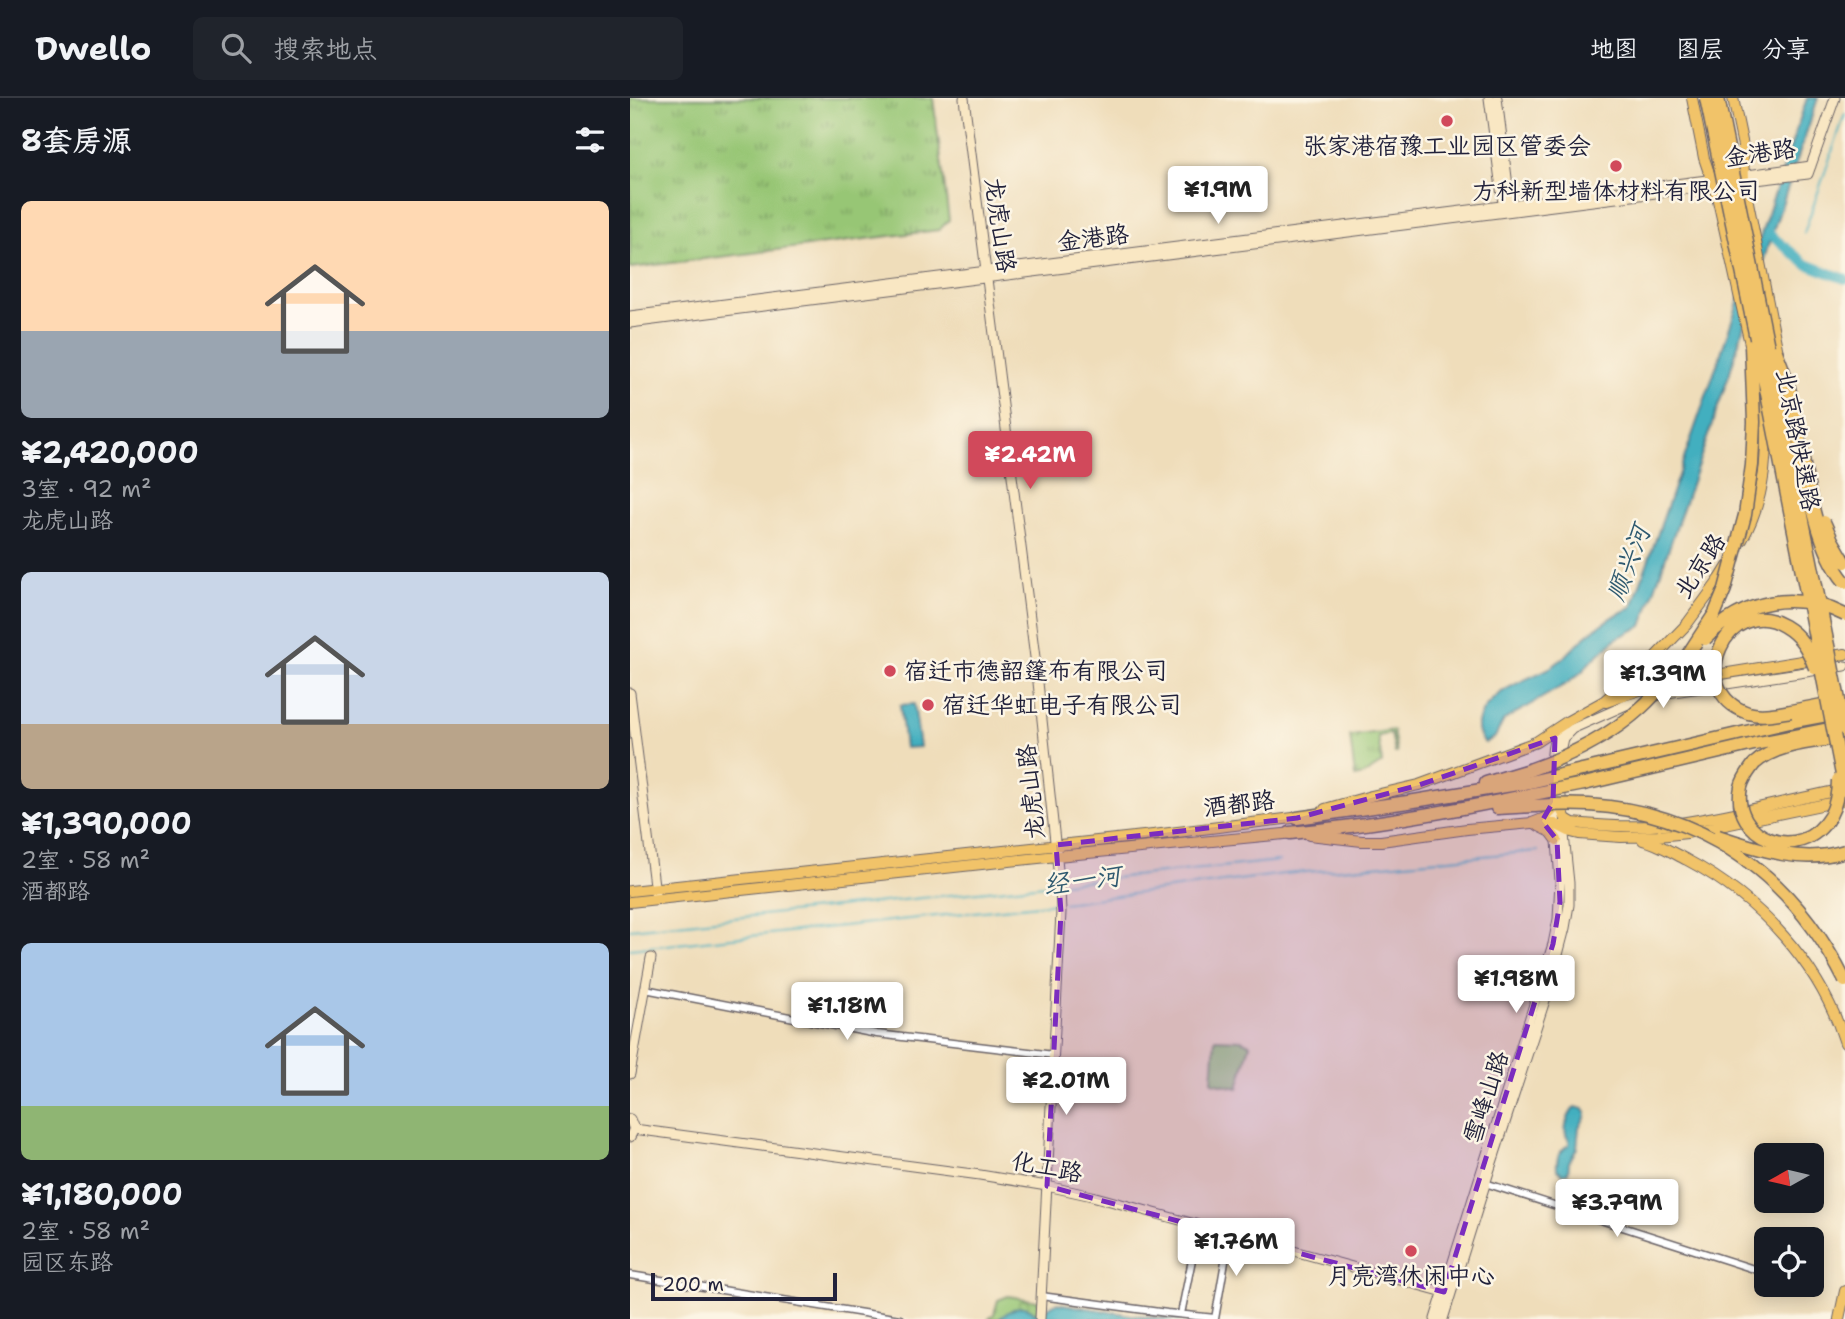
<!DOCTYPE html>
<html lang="zh">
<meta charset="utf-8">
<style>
:root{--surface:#171b24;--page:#20242c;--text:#f1f3f6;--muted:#9ea1a6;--line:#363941;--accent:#d1495b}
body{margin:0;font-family:"Shantell Sans","LXGW WenKai TC",sans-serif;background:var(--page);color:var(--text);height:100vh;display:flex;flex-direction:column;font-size:26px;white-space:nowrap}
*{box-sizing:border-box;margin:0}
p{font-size:23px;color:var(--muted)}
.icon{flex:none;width:38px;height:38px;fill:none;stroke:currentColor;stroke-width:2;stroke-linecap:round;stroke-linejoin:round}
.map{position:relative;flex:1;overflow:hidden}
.panel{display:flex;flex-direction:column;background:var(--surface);width:630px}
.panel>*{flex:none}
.needle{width:46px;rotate:262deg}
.tools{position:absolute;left:1124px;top:1045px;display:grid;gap:14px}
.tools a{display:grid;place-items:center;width:70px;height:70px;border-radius:10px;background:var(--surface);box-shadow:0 4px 18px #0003;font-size:35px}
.scale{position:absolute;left:21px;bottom:18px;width:186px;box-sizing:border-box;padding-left:7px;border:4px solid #22223b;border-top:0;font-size:19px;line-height:24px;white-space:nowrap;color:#22223b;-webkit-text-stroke:5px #fcf5e5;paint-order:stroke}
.price{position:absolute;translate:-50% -60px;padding:0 16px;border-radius:7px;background:#fff;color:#222;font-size:23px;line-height:46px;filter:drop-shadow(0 2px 4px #0008)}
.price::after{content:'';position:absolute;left:50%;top:42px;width:21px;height:16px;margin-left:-10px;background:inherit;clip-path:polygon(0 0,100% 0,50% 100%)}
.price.on{background:var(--accent);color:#fff}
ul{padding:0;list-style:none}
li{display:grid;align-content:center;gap:14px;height:371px;padding:0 21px}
li span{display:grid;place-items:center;height:217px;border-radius:10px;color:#555}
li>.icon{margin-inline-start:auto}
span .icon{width:126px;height:126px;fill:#fffc;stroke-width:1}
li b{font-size:30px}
h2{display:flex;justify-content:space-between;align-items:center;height:84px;padding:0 21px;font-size:30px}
header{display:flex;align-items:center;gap:42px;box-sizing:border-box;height:98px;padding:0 35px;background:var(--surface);border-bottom:2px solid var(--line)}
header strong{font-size:33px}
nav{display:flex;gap:38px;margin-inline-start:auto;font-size:24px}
.search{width:490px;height:63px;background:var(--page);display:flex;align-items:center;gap:18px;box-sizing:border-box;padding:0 24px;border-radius:10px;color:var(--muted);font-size:26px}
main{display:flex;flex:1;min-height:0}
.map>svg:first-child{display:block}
.grass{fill:url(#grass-tufts);stroke:#5c7458;stroke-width:2}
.park{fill:url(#park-crowns);stroke:#5c7458;stroke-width:2}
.garden{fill:#97c675;stroke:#5c7458;stroke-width:2}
.water{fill:#42afbf;stroke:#32687d;stroke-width:2}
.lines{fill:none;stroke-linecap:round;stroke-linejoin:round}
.stream{stroke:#42afbf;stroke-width:2}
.river{stroke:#42afbf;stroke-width:10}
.street-casing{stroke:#6a6367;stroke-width:9}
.secondary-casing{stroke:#6a6367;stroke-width:11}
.primary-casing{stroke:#6a6367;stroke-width:12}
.highway-casing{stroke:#6a6367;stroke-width:15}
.street{stroke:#fff;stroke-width:6}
.secondary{stroke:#f9e7c3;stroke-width:9}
.primary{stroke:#f1c369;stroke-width:10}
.highway{stroke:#f1c369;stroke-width:12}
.highway-bridge-casing{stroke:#6a6367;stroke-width:15;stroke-linecap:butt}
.highway-bridge{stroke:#f1c369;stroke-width:12}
.marked{fill:#7b2cbf;fill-opacity:0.2;stroke:#7b2cbf;stroke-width:5;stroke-dasharray:14 9;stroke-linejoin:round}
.poi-dot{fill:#d1495b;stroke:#fcf5e5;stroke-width:2.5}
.labels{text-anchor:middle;stroke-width:5;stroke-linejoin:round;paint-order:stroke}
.poi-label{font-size:24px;fill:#22223b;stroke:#fcf5e5}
.street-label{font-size:24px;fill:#22223b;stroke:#fcf5e5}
.water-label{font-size:26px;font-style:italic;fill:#2f5a70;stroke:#fcf5e5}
</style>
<header>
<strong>Dwello</strong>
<div class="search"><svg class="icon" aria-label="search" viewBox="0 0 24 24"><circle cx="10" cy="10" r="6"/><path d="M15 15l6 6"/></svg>搜索地点</div>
<nav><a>地图</a><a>图层</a><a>分享</a></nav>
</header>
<main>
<section class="panel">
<h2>8套房源<svg class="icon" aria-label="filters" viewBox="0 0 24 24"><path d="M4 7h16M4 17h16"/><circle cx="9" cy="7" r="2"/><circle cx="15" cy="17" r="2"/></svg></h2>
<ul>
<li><span style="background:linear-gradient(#ffd9b3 60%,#9aa5b1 0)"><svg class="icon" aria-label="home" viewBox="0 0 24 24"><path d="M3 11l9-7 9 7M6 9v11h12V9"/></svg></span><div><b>¥2,420,000</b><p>3室 · 92 m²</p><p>龙虎山路</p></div></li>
<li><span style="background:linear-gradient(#c9d6e8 70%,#b9a48a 0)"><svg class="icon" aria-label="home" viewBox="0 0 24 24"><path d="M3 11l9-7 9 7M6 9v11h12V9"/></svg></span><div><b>¥1,390,000</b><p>2室 · 58 m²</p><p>酒都路</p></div></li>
<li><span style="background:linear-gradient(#a9c7e8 75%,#8fb573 0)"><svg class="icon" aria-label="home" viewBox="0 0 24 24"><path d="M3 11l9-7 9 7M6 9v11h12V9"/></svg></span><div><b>¥1,180,000</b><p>2室 · 58 m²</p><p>园区东路</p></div></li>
</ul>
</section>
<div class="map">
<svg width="1215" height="1221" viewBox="0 0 1215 1221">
<defs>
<pattern id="grass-tufts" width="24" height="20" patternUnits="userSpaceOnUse" patternTransform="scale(1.75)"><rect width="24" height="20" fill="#97c675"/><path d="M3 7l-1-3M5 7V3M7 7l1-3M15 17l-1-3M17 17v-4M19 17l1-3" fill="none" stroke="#7ba061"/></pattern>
<pattern id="park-crowns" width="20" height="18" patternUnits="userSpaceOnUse" patternTransform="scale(1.75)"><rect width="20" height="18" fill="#97c675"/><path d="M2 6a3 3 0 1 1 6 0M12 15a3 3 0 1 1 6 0" fill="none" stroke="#7ba061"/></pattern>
</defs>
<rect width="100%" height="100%" fill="#fcf5e5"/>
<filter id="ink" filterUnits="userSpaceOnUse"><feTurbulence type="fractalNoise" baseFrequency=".0143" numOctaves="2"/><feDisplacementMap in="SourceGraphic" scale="14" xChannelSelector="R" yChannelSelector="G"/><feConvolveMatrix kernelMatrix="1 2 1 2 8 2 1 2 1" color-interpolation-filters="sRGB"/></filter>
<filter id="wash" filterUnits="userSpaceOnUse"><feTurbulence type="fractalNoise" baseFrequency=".00686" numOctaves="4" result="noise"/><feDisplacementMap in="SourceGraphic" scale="28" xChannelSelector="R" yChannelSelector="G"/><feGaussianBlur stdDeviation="1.57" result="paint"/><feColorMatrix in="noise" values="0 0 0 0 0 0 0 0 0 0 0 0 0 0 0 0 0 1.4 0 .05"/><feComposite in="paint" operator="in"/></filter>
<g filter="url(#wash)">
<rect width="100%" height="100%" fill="#efddba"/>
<path class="grass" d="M0,0h303l16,122 -10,10 -309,38z
M763,632l4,23h-2l-4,-19 -13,2 4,27 -19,12 -8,2 -5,-41z"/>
<path class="park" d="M378,1198l30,5 -1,18h-48l5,-5 4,-14z"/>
<path class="garden" d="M585,941l26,1 9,4 -12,44 -26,-6z"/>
<path class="water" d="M1177,0h11l-51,151 -38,126 -87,251 -25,12 -28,25 -5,7 -15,12 -65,38 -9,17 -10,6c-7,-7 -9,-14 -6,-24 12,-31 48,-38 74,-53 12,-8 22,-20 33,-30 14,-12 29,-21 46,-29l87,-248z
M284,606l6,43 -15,1 -5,-43z
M945,1009l9,2 2,4 -1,5 -6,9 -2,21 -8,14 -1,11 -6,1 -5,-5c-1,-11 2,-19 12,-24v-5c-8,-9 -1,-25 6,-33z
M426,1205l75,12 54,4h-116l-15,-2 -8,2 -13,-3 -6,3h-28c11,-9 24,-19 36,-6l8,-2z"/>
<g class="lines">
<path class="stream" d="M1174,135l41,-119
M435,785l214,-22
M433,805l221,-29 254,-23
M0,831l424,-45
M0,851l427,-46"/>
<path class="river" d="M1138,135l38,31 39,15"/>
</g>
</g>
<g filter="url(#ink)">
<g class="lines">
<g class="street-casing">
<path id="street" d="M15,891l232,45 177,21
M855,1085l272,87
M0,1177l270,44
M411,1198l126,17 48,5
M551,1216l18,-89
M585,1221l15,-86"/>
</g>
<g class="secondary-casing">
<path id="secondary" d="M334,0l73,575 23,215 1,24 -21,407
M859,0l15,113
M867,0l14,112
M1110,78l71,-10
M1109,84l69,-8 27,-76
M0,218l1085,-137
M0,225l1089,-138
M0,595l25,200
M922,668c-1,-14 0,-28 10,-39
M932,714l-3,-47 2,-18 2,-9 9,-9 54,-24 41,-12 178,-27
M0,976l21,-116
M0,1021l4,10 -4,8
M4,1031l346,46 67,11 45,10 352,96
M805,1221l118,-375 5,-25 2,-38 -7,-94
M813,1221l45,-144 62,-190 15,-57 4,-23v-22l-6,-58"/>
</g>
<g class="primary-casing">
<path id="primary" d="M1062,0l12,60 13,38 35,157
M1103,0l10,48 1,36 35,176
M1112,442c24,-42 28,-94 20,-141
M976,604l48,-17 191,-31
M695,711l46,-13 48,-11 117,-43 32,-21 36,-20 52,-45 31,-32 33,-45 8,-13
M932,713l4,8 7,4c31,3 62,5 92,2 60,-7 118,-24 176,-35
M906,726h19l16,8 8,2 42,3 37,-1 29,-3 158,-33
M909,728l12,6 6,8
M679,737l53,6h19l86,-12 65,-6 13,-5 9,-9
M1013,742c15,3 30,13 44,20 72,38 134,105 158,183
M0,793l523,-56 148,-18
M0,804l427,-46 237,-23
M1209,1221l6,-28"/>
</g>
<g class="highway-casing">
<path id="highway" d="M1161,613l47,-9
M1124,666c23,-21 62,-22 91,-27
M952,672l207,-48 49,-9
M856,685l43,-13
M954,686l170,-40 86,-17
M867,710l38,-2
M667,720l111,-16 122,-20
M660,735c82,-8 163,-22 243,-39"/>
</g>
<use href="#street" class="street"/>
<use href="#secondary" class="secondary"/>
<use href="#primary" class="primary"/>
<use href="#highway" class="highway"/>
<g class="highway-bridge-casing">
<path id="highway-bridge" d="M1076,0l52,250 87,442
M1088,0l127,632
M1146,253c5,14 11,27 14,41 13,53 20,150 55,190
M1194,424l8,18 13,22
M1075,541c39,-40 90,-49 140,-24
M1055,561l30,-46 10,-24 20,-74 7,-50 2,-43 -3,-76
M1161,613c-13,2 -29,6 -43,2 -66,-23 -20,-121 36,-87 17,10 24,23 31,42
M1124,666c-5,7 -11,14 -13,23 -11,50 59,80 89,29 6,-11 8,-23 8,-36
M899,672c41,-14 81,-34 113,-63 18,-16 31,-36 48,-53
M900,684l52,-12
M903,696l51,-10
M905,708c139,-12 248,51 310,175
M1088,738c40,13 84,29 127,15"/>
</g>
<use href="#highway-bridge" class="highway-bridge"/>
</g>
</g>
<path class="marked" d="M925,640l-2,64 -11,19 15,19 3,62 -7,42 -109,348 -397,-106 14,-274 -5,-67 241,-27 122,-33z"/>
<g class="poi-dot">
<circle cx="817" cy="23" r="7"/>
<circle cx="986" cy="68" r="7"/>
<circle cx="260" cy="573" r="7"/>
<circle cx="298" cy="607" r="7"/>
<circle cx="781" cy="1153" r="7"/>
</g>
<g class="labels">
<g class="poi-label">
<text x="817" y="56">张家港宿豫工业园区管委会</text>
<text x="986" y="101">方科新型墙体材料有限公司</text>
<text x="274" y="581" text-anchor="start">宿迁市德韶篷布有限公司</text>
<text x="312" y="615" text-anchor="start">宿迁华虹电子有限公司</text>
<text x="781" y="1186">月亮湾休闲中心</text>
</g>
<g class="street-label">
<text transform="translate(1130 55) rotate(-8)" y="8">金港路</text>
<text transform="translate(370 127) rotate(82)" y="8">龙虎山路</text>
<text transform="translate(463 140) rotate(-7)" y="8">金港路</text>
<text transform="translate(1168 342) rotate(79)" y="8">北京路快速路</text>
<text transform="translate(1070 468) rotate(-57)" y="8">北京路</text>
<text transform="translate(401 694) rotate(-96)" y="8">龙虎山路</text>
<text transform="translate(609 706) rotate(-7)" y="8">酒都路</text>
<text transform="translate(856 999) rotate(-72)" y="8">雪峰山路</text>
<text transform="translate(417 1069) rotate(11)" y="8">化工路</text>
</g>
<g class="water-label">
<text transform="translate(998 465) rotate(-69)" y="9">顺兴河</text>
<text transform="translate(452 782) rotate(-7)" y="9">经一河</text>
</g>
</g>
</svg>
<div class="tools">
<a><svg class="needle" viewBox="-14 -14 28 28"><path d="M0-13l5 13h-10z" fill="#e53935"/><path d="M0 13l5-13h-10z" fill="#9ea1a6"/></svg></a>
<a><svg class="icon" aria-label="locate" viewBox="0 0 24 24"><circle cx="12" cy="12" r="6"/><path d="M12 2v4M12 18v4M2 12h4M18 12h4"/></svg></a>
</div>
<div class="scale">200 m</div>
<b class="price" style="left:588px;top:128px">¥1.9M</b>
<b class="price on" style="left:400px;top:393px">¥2.42M</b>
<b class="price" style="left:1033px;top:612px">¥1.39M</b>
<b class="price" style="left:886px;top:917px">¥1.98M</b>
<b class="price" style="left:217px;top:944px">¥1.18M</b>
<b class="price" style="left:436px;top:1019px">¥2.01M</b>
<b class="price" style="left:987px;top:1141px">¥3.79M</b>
<b class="price" style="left:606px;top:1180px">¥1.76M</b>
</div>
</main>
